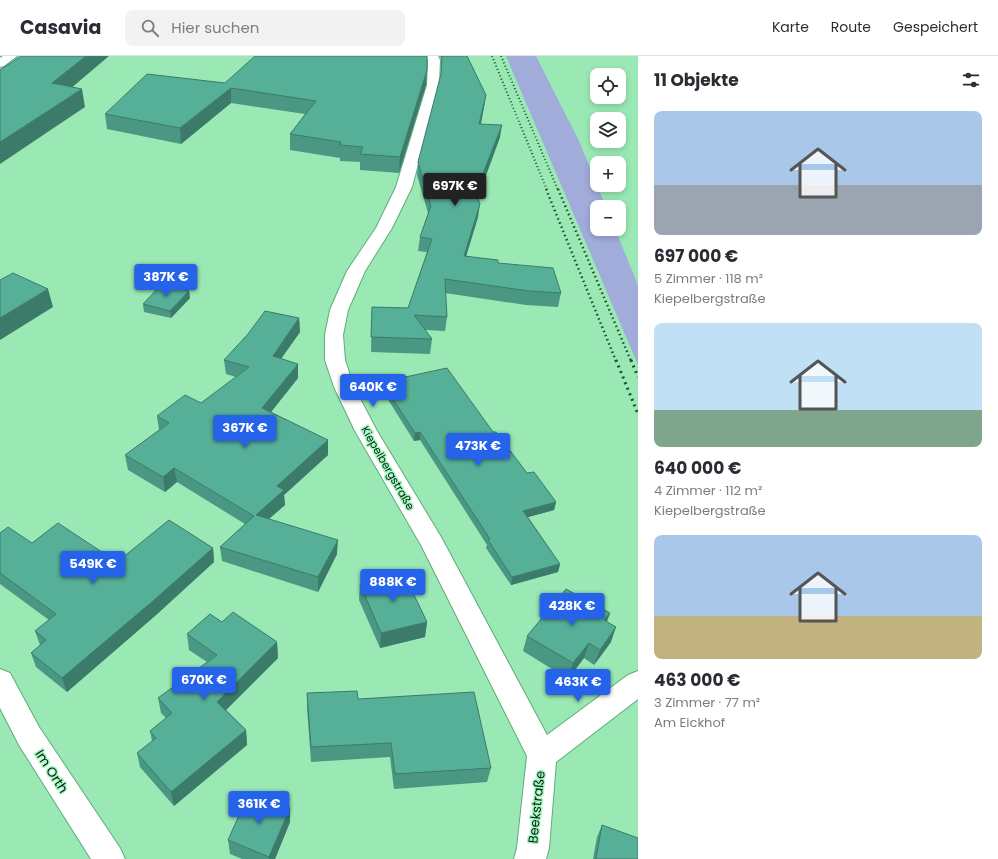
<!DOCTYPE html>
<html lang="de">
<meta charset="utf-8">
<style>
:root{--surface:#fff;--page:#f2f2f3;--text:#2b2b33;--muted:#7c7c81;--line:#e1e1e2;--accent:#2563eb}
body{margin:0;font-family:Poppins,sans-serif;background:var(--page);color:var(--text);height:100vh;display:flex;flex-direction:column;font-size:15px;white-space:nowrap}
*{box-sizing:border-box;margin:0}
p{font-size:13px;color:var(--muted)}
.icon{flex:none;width:22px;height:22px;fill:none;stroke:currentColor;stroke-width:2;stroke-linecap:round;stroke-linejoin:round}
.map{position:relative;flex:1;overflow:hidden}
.side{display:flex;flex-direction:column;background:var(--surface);width:360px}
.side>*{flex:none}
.tools{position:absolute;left:590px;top:12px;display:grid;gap:8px}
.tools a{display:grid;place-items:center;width:36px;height:36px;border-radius:8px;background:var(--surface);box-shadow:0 2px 6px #0003;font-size:20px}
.price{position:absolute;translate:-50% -34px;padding:0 9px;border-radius:4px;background:var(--accent);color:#fff;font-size:13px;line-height:26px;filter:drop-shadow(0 1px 2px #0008)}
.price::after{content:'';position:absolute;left:50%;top:24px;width:12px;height:9px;margin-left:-6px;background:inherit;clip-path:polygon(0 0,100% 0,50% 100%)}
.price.active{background:#222;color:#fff}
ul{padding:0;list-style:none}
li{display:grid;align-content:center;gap:8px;height:212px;padding:0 16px}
li span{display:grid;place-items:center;height:124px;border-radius:8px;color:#555}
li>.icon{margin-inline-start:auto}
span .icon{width:72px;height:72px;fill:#fffc;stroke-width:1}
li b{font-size:17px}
h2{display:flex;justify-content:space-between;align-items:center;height:48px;padding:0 16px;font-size:17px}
header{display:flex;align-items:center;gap:24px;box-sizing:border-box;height:56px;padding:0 20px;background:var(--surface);border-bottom:1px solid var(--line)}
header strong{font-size:19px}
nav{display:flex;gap:22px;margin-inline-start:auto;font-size:14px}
.search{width:280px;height:36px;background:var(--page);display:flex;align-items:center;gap:10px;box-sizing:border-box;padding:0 14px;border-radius:8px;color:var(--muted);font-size:15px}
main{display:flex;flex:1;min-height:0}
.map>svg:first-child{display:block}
.green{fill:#a1acdb}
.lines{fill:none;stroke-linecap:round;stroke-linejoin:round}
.minor-casing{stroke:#5fac7b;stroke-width:2}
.minor{fill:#fff;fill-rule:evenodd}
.rail-far2{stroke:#224c32;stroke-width:2;stroke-dasharray:1 2.5;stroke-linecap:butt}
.rail-far1{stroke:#224c32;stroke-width:2.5;stroke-dasharray:1.5 3;stroke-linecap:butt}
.rail{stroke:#224c32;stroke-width:3;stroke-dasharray:2 4;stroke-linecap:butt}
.wall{fill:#4a9783}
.shaded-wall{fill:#3c7b6a}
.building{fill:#56b098;stroke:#3c7b6a}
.labels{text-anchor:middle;stroke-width:3;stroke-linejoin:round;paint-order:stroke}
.street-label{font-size:11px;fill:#01210e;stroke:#a7f6c1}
.near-street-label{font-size:13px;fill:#01210e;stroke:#a7f6c1}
</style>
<header>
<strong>Casavia</strong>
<div class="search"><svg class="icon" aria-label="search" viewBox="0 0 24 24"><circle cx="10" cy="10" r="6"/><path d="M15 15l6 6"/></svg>Hier suchen</div>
<nav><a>Karte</a><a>Route</a><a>Gespeichert</a></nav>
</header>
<main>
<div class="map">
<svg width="638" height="803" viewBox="0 0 638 803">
<rect width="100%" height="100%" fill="#9ae9b4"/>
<path class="green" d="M506,0h30l43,85 27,66h-9v22h18l23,56v80z"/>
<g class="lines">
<g class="minor-casing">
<path id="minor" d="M3,0h14l-13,10 -4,1v-9z
M426,0h12l2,4 -1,25 -27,102 -20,41 -27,43 -17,39 -5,25 2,25 9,27 23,44 64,106 106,198 81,-60 10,-4v28l-82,63 -7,86 -3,11h-32l3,-11 10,-92 -106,-211 -66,-114 -21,-44 -9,-27v-25l5,-25 17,-39 29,-43 20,-41 31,-102 1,-25z
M0,613l10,4 29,54 81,121 5,11h-34l-72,-114 -19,-37z"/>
</g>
<use href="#minor" class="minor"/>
<path class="rail-far2" d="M492,0l55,134
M501,0l57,134"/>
<path class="rail-far1" d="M546,133l70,172
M558,133l73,172"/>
<path class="rail" d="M616,304l22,54
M631,304l7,17"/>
</g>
<path class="wall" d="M440,0h27l19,39 -2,12 -3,17 19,13 -19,52 -7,-1 4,29 -12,39 32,7 63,30 -3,14 -32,-2 -81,-12 2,24 -2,14 -20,-1 7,9 -2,15 -59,-2 1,-45 36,1 19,-56 -9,-1 2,-14 8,-24 -11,-38 1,-13 23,-86 1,-16z
M225,27l201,2 -27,88 -39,-3v-8l-20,-1v-3l-50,-8v-16l15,-20 -74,-11 -50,41 -74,-15 -2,-15z
M189,235l1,7 -19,20 -27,-6 -1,-8z
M299,262l1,14 -19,27 17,19 -27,34 57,28v15l-44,40 1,10 -16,14 68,35 -19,38 -96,-31 -2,-14 25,-23 -68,-42 -12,10 -37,-22 -3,-15 34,-25 -2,-14 44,-13 35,-26 -10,-3 -2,-14z
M382,326l111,50 34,41 29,29 -2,8 -26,7 32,47 -2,8 -47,13 -25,-37 1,-3 -67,-105 -6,1 -32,-51z
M0,477l32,10 85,19 96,-14 1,14 -58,53 -89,77 -31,-25 -5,-14 9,-8 -5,-14 14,-11 -49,-36z
M360,528l67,38 -2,15 -45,11 -21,-48z
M610,557l-3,8 4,21 -17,23 -10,-7 -16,21 -45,-28 4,-15z
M222,566l55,20 1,16 -52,52 20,20 1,15 -73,61 -34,-39 -3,-14 15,-12 -2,-10 16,-13 -5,-5 -3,-15 49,-36 -18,-12 -2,-16z
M307,637l51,6 133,69 -4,14 -93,7 -4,-32 -79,5 -4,-54z
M290,766l-15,37h-33l-12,-5 -2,-14z
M602,769l36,34h-45l4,-22z"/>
<path class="shaded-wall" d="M86,0h23l-53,45 -4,-18z
M427,14l-1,15 -27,88 1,-16z
M231,32v15l-50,41 -1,-16z
M82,33l3,18 -85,57v-22z
M486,39l-2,12 -6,29 1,-12z
M502,69l-2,12 -19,52 1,-13z
M480,148l-2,13 -16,53 2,-14z
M48,233l5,18 -53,33v-22z
M189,235l1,7 -19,20 -1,-7z
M299,262l1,14 -27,38v-14z
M298,308v14l-35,44 -1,-14z
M420,376v8l-6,1 1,-8z
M328,384v15l-44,40 1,10 -29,25v-15l21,-29z
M174,412l3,14 -12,10 -2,-15z
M556,446l-2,8 -33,9 2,-8z
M338,484l-1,14 -19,38v-15z
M213,492l1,14 -58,53 -89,77 -5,-14z
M560,508l-2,8 -47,13 1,-8z
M610,557l-6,16v-9z
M427,566l-2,15 -45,11 1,-15z
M616,571l-5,15 -17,23 6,-15z
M277,586l1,16 -59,59 -2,-15z
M589,587l-5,15 -16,21 5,-16z
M246,674l1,15 -73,61 -3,-14z
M290,752v14l-15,37h-6v-2z"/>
<path class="building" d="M21,0h65l-34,27 30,6 -82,53v-72z
M255,0h172v14l-27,87 -40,-3 3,-7 -23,-2 1,-3 -51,-8 26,-33 -85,-13 -51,40 -75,-14 42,-40 78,9z
M442,0h25l19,39 -7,29 23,1 -20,51 -13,-1 11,29 -16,52 34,4v3l55,5 8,25 -32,-2 -84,-12 2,38 -33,-2 18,24 -61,-2 1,-30 36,1 24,-69 -12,-2 11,-31 -13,-44 23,-88z
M13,217l35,16 -48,29v-38z
M162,228l27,7 -19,20 -27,-7z
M265,255l34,7 -26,38 25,8 -36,44 66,32 -51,46 7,4 -28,25 82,25 -20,37 -98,-30 34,-31 -80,-48 -11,9 -38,-22 44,-32 -12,-7 28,-21 16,8 48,-36 -25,-7 24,-26z
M447,312l46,64h3l31,41 7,-1 22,30 -33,9 37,53 -48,13 -24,-37 2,-1 -70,-107 -5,1 -33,-51z
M169,464l44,28 -60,53 -91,77 -31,-25 15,-13 -11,-9 21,-17 -56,-41v-40l8,-6 24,16 26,-20 59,39z
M404,518l23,48 -46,11 -21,-49z
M566,533l44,24 -6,7 12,7 -16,23 -11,-7 -16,20 -46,-27z
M233,556l44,30 -60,60 29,28 -75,62 -34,-39 19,-15 -6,-7 22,-18 -14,-15 59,-43 -30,-21 23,-20 12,8z
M357,635l1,8 116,-7 17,76 -96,6 -4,-31 -80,4 -4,-54z
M249,737l41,15 -21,49 -41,-17z
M602,769l36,13v21h-42z"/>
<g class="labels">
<g class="street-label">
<text transform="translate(388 412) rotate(60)" y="4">Kiepelbergstraße</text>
</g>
<g class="near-street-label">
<text transform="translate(52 715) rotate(57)" y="5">Im Orth</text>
<text transform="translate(536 751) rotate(-84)" y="5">Beekstraße</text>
</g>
</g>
</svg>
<div class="tools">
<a><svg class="icon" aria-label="locate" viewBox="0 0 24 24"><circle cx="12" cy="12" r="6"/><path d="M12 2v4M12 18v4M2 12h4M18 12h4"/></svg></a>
<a><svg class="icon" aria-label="layers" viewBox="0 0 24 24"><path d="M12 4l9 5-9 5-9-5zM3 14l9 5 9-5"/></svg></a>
<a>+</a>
<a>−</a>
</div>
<b class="price active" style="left:455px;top:151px">697K €</b>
<b class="price" style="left:166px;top:242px">387K €</b>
<b class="price" style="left:373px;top:352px">640K €</b>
<b class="price" style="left:245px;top:393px">367K €</b>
<b class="price" style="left:478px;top:411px">473K €</b>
<b class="price" style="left:93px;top:529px">549K €</b>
<b class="price" style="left:393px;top:547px">888K €</b>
<b class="price" style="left:572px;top:571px">428K €</b>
<b class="price" style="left:204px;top:645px">670K €</b>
<b class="price" style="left:578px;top:647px">463K €</b>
<b class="price" style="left:259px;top:769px">361K €</b>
</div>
<section class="side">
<h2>11 Objekte<svg class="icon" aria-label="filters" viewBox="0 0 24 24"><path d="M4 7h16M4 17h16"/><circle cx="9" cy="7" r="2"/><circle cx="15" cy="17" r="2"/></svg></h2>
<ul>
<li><span style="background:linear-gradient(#a9c7e8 60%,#9aa5b1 0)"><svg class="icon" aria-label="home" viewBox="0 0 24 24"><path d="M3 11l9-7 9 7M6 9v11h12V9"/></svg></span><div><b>697 000 €</b><p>5 Zimmer · 118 m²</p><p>Kiepelbergstraße</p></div></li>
<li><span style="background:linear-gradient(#bfe0f5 70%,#7fa58c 0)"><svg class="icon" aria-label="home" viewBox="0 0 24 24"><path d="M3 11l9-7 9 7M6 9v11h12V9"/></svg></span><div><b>640 000 €</b><p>4 Zimmer · 112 m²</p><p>Kiepelbergstraße</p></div></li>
<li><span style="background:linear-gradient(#a9c7e8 65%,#c2b280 0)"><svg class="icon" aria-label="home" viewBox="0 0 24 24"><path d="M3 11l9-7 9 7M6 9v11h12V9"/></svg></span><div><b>463 000 €</b><p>3 Zimmer · 77 m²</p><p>Am Eickhof</p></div></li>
</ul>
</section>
</main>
